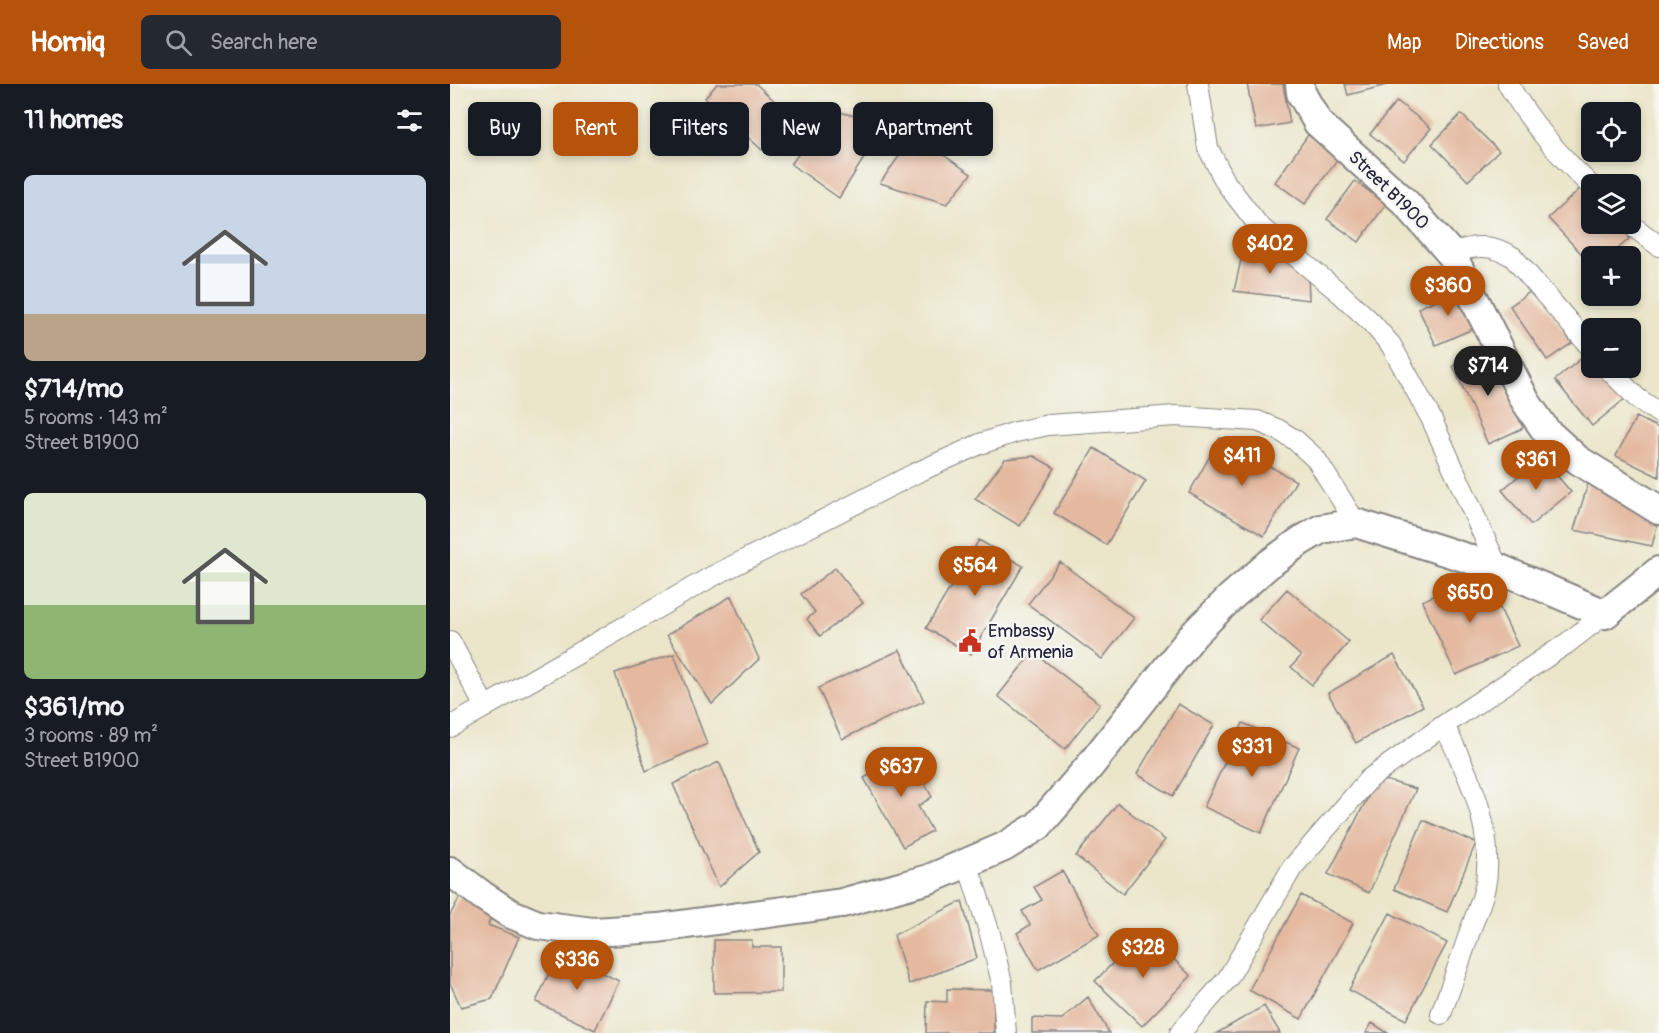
<!DOCTYPE html>
<meta charset="utf-8">
<style>
:root{--surface:#171b24;--page:#242831;--text:#f1f3f6;--muted:#9ea1a6;--accent:#b45309}
body{margin:0;font-family:Pangolin,sans-serif;background:var(--page);color:var(--text);height:100vh;display:flex;flex-direction:column;font-size:22px;white-space:nowrap}
*{box-sizing:border-box;margin:0}
p{font-size:20px;color:var(--muted)}
.icon{flex:none;width:33px;height:33px;fill:none;stroke:currentColor;stroke-width:2;stroke-linecap:round;stroke-linejoin:round}
.map{position:relative;flex:1;overflow:hidden}
.details{display:flex;flex-direction:column;background:var(--surface);width:450px}
.details>*{flex:none}
.hud{position:absolute;left:18px;top:18px;width:570px;height:54px;display:flex;gap:12px}
.tools{position:absolute;left:1131px;top:18px;display:grid;gap:12px}
.tools a{display:grid;place-items:center;width:60px;height:60px;border-radius:9px;background:var(--surface);box-shadow:0 3px 9px #0003;font-size:30px}
.price{position:absolute;translate:-50% -51px;padding:0 14px;border-radius:21px;background:var(--accent);color:#fff;font-size:20px;line-height:39px;filter:drop-shadow(0 2px 3px #0008)}
.price::after{content:'';position:absolute;left:50%;top:36px;width:18px;height:14px;margin-left:-9px;background:inherit;clip-path:polygon(0 0,100% 0,50% 100%)}
.price.active{background:#222;color:#fff}
ul{padding:0;list-style:none}
li{display:grid;align-content:center;gap:12px;height:318px;padding:0 24px}
li span{display:grid;place-items:center;height:186px;border-radius:9px;color:#555}
li>.icon{margin-inline-start:auto}
span .icon{width:108px;height:108px;fill:#fffc;stroke-width:1}
li b{font-size:26px}
h2{display:flex;justify-content:space-between;align-items:center;height:72px;padding:0 24px;font-size:26px}
.tag{padding:0 21px;border-radius:9px;background:var(--surface);box-shadow:0 3px 9px #0003;font-size:21px;line-height:54px}
.tag.active{background:var(--accent);color:#fff}
header{display:flex;align-items:center;gap:36px;box-sizing:border-box;height:84px;padding:0 30px;background:var(--accent);color:#fff}
header strong{font-size:28px}
nav{display:flex;gap:33px;margin-inline-start:auto;font-size:21px}
.search{width:420px;height:54px;background:var(--page);display:flex;align-items:center;gap:15px;box-sizing:border-box;padding:0 21px;border-radius:9px;color:var(--muted);font-size:22px}
main{display:flex;flex:1;min-height:0}
.map>svg:first-child{display:block}
.building{fill:#e4b9a0}
.lines{fill:none;stroke-linecap:round;stroke-linejoin:round}
.street-casing{stroke:#868482;stroke-width:22}
.secondary-casing{stroke:#868482;stroke-width:32}
.street{stroke:#fff;stroke-width:20}
.secondary{stroke:#fff;stroke-width:28}
.labels{text-anchor:middle;stroke-width:5;stroke-linejoin:round;paint-order:stroke}
.street-label{font-size:18px;fill:#22223b;stroke:#f6f6f2}
.poi-label{font-size:18px;fill:#22223b;stroke:#f6f6f2;text-anchor:start}
</style>
<header>
<strong>Homiq</strong>
<div class="search"><svg class="icon" aria-label="search" viewBox="0 0 24 24"><circle cx="10" cy="10" r="6"/><path d="M15 15l6 6"/></svg>Search here</div>
<nav><a>Map</a><a>Directions</a><a>Saved</a></nav>
</header>
<main>
<section class="details">
<h2>11 homes<svg class="icon" aria-label="filters" viewBox="0 0 24 24"><path d="M4 7h16M4 17h16"/><circle cx="9" cy="7" r="2"/><circle cx="15" cy="17" r="2"/></svg></h2>
<ul>
<li><span style="background:linear-gradient(#c9d6e8 75%,#b9a48a 0)"><svg class="icon" aria-label="home" viewBox="0 0 24 24"><path d="M3 11l9-7 9 7M6 9v11h12V9"/></svg></span><div><b>$714/mo</b><p>5 rooms · 143 m²</p><p>Street B1900</p></div></li>
<li><span style="background:linear-gradient(#dfe7d0 60%,#8fb573 0)"><svg class="icon" aria-label="home" viewBox="0 0 24 24"><path d="M3 11l9-7 9 7M6 9v11h12V9"/></svg></span><div><b>$361/mo</b><p>3 rooms · 89 m²</p><p>Street B1900</p></div></li>
</ul>
</section>
<div class="map">
<svg width="1209" height="949" viewBox="0 0 1209 949">
<rect width="100%" height="100%" fill="#f6f6f2"/>
<filter id="ink" filterUnits="userSpaceOnUse"><feTurbulence type="fractalNoise" baseFrequency=".0167" numOctaves="2"/><feDisplacementMap in="SourceGraphic" scale="12" xChannelSelector="R" yChannelSelector="G"/><feConvolveMatrix kernelMatrix="1 2 1 2 8 2 1 2 1" color-interpolation-filters="sRGB"/></filter>
<filter id="wash" filterUnits="userSpaceOnUse"><feTurbulence type="fractalNoise" baseFrequency=".008" numOctaves="4" result="noise"/><feDisplacementMap in="SourceGraphic" scale="24" xChannelSelector="R" yChannelSelector="G"/><feGaussianBlur stdDeviation="1.35" result="paint"/><feColorMatrix in="noise" values="0 0 0 0 0 0 0 0 0 0 0 0 0 0 0 0 0 1.4 0 .05"/><feComposite in="paint" operator="in"/></filter>
<g filter="url(#wash)">
<rect width="100%" height="100%" fill="#ebe6ca"/>
<g id="blocks">
<path class="building" d="M267,0h39l36,33 -30,33 -57,-52z
M797,0h36l7,39 -34,6z
M895,0h42v1l-39,10z
M947,17l34,27 -27,33 -34,-27z
M382,26l53,14 -46,74 -48,-34z
M1011,30l38,37 -31,30 -36,-37z
M464,51l57,39 -24,30 -67,-21z
M858,51l31,22 -34,47 -30,-22z
M905,97l31,23 -27,38 -32,-23z
M1132,103l10,10v27h24l14,14 -20,18h-18v9l-44,-47z
M796,154l62,35 1,27 -75,-9z
M1010,205l17,38 -41,18 -18,-37z
M1084,205l38,54 -25,17 -37,-54z
M1039,266l34,78 -35,16 -35,-78z
M1139,268l3,3v13h9l25,30 -34,28 -37,-46z
M1186,333l23,11v49l-43,-21z
M770,354l76,43 -32,55 -75,-43z
M644,364l52,33 -40,64 -52,-32z
M584,372l21,12 -35,58 -45,-27 30,-40z
M1091,373l30,35 -40,33 -29,-35z
M1139,396l70,38 -7,28 -78,-16z
M529,456l44,26 -52,88 -45,-26z
M610,478l74,56 -32,41 -74,-55z
M385,484l28,35 -43,33 -13,-17 8,-7 -14,-18z
M1033,489l35,73 -62,29 -34,-74z
M837,505l62,53 -37,43 -21,-18 10,-11 -42,-36z
M281,512l28,63 -47,45 -45,-69z
M450,566l24,51 -82,38 -24,-51z
M583,568l67,52 -35,45 -67,-53z
M224,570l33,90 -61,27 -31,-98z
M944,571l29,51 -67,37 -28,-50z
M728,620l36,21 -41,71 -36,-22z
M793,639l56,25 -38,85 -57,-26z
M457,669l25,44 -14,9 14,25 -29,16 -39,-69z
M269,678l40,90 -40,35 -46,-103z
M928,694l38,11 -47,104 -41,-19z
M668,719l47,37 -42,54 -47,-38z
M973,736l53,23 -29,69 -53,-23z
M612,787l37,64 -61,35 -21,-37 13,-8 -8,-14 20,-11 -8,-13z
M851,811l52,28 -52,96 -52,-29z
M10,813l32,17 -4,11 31,12 -27,62 -31,8 -11,-24v-68z
M512,817l15,57 -68,26 -15,-49z
M940,829l57,30 -41,77 -57,-30z
M695,847l46,45 -49,50 -47,-45z
M264,856h38v7h29v45l-67,1z
M109,868l60,29 -24,49 -59,-28z
M497,905l47,1v43h-68l1,-32 20,1z
M638,913l21,36h-77v-15l30,1z
M814,922l16,27h-63z
M922,939l16,10h-22z"/>
</g>
</g>
<g filter="url(#ink)">
<use href="#blocks" fill-opacity="0" stroke="#868482" stroke-width="1.5"/>
<g class="lines">
<g class="street-casing">
<path id="street" d="M748,0l10,64 18,35 33,43 81,67 31,29 20,23 40,73 67,150
M1058,0c23,40 51,71 84,103
M1180,140l29,22
M1002,171c20,-12 43,-10 61,2l79,92
M1157,284l30,30 22,15
M0,557l35,66
M0,643l261,-150 205,-104 64,-29 36,-12 32,-7 128,-9 81,5 20,8 18,11 21,19 40,64
M517,778l23,72 12,49 4,50
M991,930c10,-28 20,-55 29,-83 7,-20 17,-40 17,-62 3,-52 -21,-99 -43,-144
M730,949l48,-55 64,-110 77,-89 75,-54 122,-81 39,-30"/>
</g>
<g class="secondary-casing">
<path id="secondary" d="M850,0l1,9 17,30 87,79 47,53 74,147 20,29 32,29 81,50
M0,787l33,25 26,17 29,12 55,7 65,-4 184,-25 87,-24 75,-32 34,-21 51,-59 105,-133 37,-37 38,-33 30,-22 22,-13 35,-6 142,45 107,46 54,-43"/>
</g>
<use href="#street" class="street"/>
<use href="#secondary" class="secondary"/>
</g>
</g>
<defs>
<g id="civic-bare" transform="scale(1.8)"><path d="M-.6-6.5H3V-4.5H.6V-3L4-1V1h2V6H-6V1h2V-1L-.6-3ZM-1.2 2.5V6h2.4V2.5Z" fill="#c8321e" stroke="#f6f6f2" stroke-width="2.5" paint-order="stroke"/></g>
</defs>
<g fill-rule="evenodd">
<use href="#civic-bare" x="520" y="557"/>
</g>
<g class="labels">
<g class="street-label">
<text transform="translate(939 106) rotate(44)" y="6">Street B1900</text>
</g>
<g class="poi-label">
<text x="538" y="553">Embassy<tspan x="538" dy="21">of Armenia</tspan></text>
</g>
</g>
</svg>
<div class="tools">
<a><svg class="icon" aria-label="locate" viewBox="0 0 24 24"><circle cx="12" cy="12" r="6"/><path d="M12 2v4M12 18v4M2 12h4M18 12h4"/></svg></a>
<a><svg class="icon" aria-label="layers" viewBox="0 0 24 24"><path d="M12 4l9 5-9 5-9-5zM3 14l9 5 9-5"/></svg></a>
<a>+</a>
<a>−</a>
</div>
<b class="price" style="left:820px;top:191px">$402</b>
<b class="price" style="left:998px;top:233px">$360</b>
<b class="price active" style="left:1038px;top:313px">$714</b>
<b class="price" style="left:792px;top:403px">$411</b>
<b class="price" style="left:1086px;top:407px">$361</b>
<b class="price" style="left:525px;top:513px">$564</b>
<b class="price" style="left:1020px;top:540px">$650</b>
<b class="price" style="left:802px;top:694px">$331</b>
<b class="price" style="left:451px;top:714px">$637</b>
<b class="price" style="left:693px;top:895px">$328</b>
<b class="price" style="left:127px;top:907px">$336</b>
<div class="hud">
<a class="tag">Buy</a>
<a class="tag active">Rent</a>
<a class="tag">Filters</a>
<a class="tag">New</a>
<a class="tag">Apartment</a>
</div>
</div>
</main>
